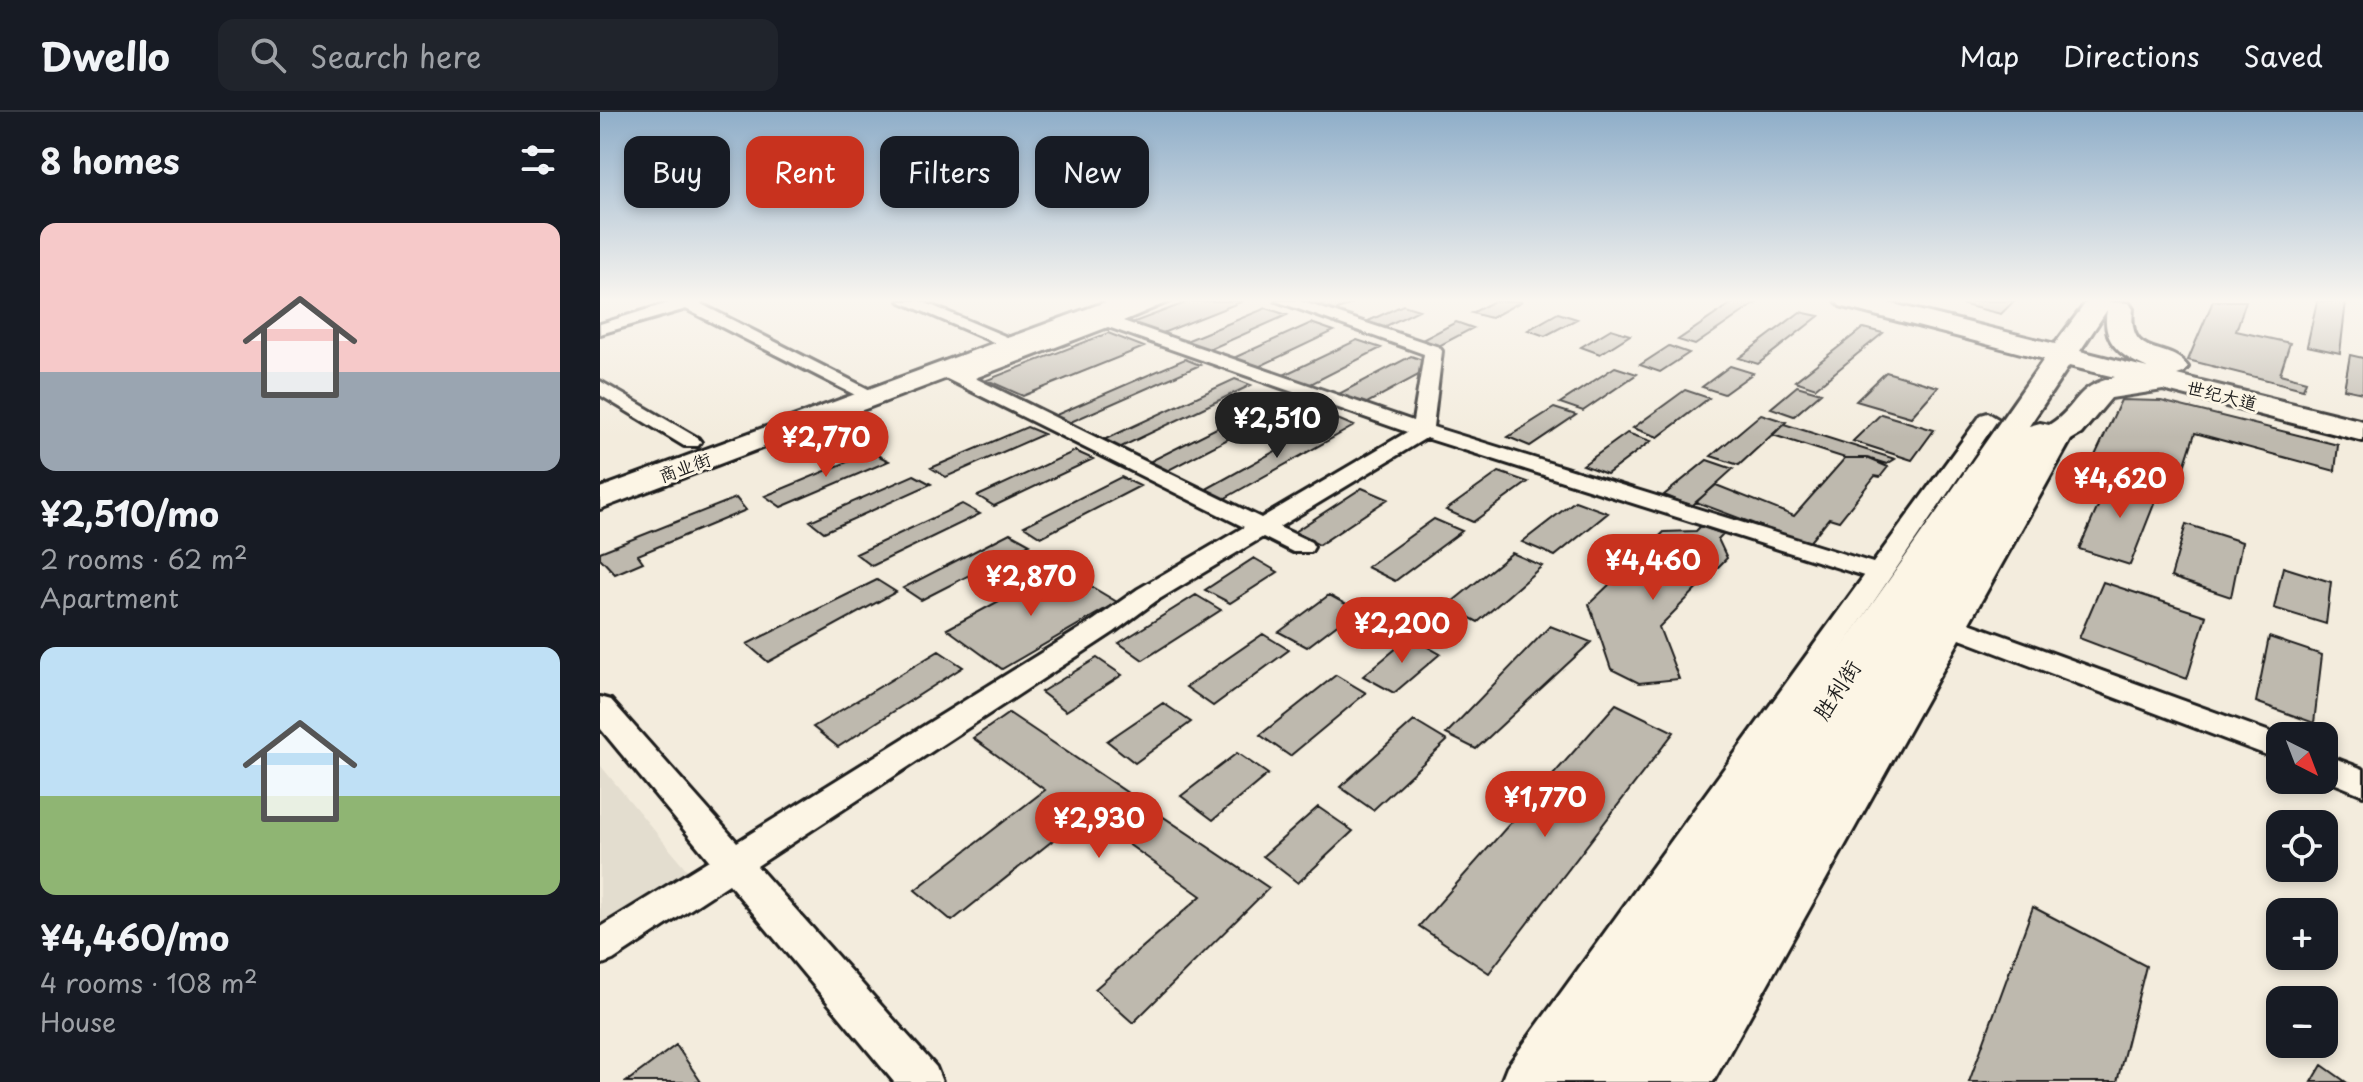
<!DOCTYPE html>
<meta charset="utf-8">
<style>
:root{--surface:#171b24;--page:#20242c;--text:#f1f3f6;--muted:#9ea1a6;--line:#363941;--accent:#c8321e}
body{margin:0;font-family:"Playpen Sans","LXGW WenKai TC",sans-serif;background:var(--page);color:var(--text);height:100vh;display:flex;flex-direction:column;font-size:30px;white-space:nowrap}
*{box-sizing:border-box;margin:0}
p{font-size:26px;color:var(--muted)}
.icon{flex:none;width:44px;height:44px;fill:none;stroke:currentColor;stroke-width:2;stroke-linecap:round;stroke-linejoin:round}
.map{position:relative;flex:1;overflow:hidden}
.drawer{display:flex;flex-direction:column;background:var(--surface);width:600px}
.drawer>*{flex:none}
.hud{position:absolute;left:24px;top:24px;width:760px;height:72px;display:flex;gap:16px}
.needle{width:52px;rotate:138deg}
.tools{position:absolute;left:1666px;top:610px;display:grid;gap:16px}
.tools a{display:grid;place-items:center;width:72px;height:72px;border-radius:16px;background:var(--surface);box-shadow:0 4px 12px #0003;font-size:40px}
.price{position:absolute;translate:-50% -68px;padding:0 18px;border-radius:28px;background:var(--accent);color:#fff;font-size:26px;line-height:52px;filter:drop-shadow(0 2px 4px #0008)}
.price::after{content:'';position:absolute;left:50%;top:48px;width:24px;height:18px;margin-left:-12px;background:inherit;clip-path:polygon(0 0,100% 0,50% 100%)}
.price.selected{background:#222;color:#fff}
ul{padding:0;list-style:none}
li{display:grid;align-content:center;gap:16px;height:424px;padding:0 40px}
li span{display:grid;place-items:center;height:248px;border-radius:16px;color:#555}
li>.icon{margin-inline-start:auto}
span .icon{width:144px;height:144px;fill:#fffc;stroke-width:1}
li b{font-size:34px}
h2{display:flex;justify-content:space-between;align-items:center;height:96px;padding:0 40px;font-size:34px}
.pill{padding:0 28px;border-radius:16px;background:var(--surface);box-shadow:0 4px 12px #0003;font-size:28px;line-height:72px}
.pill.selected{background:var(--accent);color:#fff}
header{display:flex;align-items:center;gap:48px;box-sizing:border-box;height:112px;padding:0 40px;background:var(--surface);border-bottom:2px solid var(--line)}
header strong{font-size:38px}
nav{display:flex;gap:44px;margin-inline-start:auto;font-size:28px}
.search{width:560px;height:72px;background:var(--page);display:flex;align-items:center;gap:20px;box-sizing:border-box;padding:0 28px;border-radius:16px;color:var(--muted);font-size:30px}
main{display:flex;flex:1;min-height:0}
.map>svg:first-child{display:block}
.built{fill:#e3ddcf}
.building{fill:#beb9ae;stroke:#1c1c1c;stroke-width:2}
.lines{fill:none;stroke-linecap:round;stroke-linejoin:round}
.street-casing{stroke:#1c1c1c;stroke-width:6}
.secondary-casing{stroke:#1c1c1c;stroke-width:6}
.primary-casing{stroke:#1c1c1c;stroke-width:6}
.street{fill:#fcf5e5;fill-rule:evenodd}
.secondary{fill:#fcf5e5;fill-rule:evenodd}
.primary{fill:#fcf5e5;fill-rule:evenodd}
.labels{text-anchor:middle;stroke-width:6;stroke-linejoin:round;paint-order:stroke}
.far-street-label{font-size:18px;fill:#1c1c1c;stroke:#fcf5e5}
.street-label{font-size:22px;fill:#1c1c1c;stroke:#fcf5e5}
</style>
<header>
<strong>Dwello</strong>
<div class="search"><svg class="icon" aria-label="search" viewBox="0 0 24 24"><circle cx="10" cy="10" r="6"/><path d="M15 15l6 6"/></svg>Search here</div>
<nav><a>Map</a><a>Directions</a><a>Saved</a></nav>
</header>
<main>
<section class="drawer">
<h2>8 homes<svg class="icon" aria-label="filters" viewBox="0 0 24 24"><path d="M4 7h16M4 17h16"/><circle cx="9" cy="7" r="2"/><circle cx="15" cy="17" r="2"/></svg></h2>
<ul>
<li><span style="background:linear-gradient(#f6c9c9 60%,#9aa5b1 0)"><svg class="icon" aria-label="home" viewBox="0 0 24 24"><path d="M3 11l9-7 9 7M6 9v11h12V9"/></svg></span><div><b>¥2,510/mo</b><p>2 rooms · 62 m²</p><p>Apartment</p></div></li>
<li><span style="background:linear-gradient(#bfe0f5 60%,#8fb573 0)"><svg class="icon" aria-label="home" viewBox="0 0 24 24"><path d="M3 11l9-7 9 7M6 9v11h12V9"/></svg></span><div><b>¥4,460/mo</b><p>4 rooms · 108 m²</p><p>House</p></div></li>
</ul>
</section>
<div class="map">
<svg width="1763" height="970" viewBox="0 0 1763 970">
<rect width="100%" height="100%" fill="#f3ecdd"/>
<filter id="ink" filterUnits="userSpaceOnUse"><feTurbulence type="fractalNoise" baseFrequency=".0125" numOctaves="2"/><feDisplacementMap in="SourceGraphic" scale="16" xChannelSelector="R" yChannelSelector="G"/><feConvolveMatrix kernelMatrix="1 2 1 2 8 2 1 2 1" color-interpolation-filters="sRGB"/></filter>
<g filter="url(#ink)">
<path class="built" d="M0,653l92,111 -92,56z"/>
<path class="building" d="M590,189h53l-93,37 -29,-11z
M728,189h29l-27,13 -17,-6z
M894,189h28l-31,17 -19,-5z
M1135,189h24l-64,44 -17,-5z
M1348,189h66l-13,13z
M1613,189h33l-10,30 54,12 -10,31 26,7 -3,8 -115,-29z
M1717,189h29l-6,52 -33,-7z
M803,193l16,5 -37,18 -16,-6z
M666,196l21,7 -83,37 -23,-9z
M1200,200l19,4 -61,48 -19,-6z
M958,201l19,6 -32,17 -17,-6z
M856,210l17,6 -36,19 -17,-6z
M711,211l23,8 -82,39 -25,-9z
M1263,216l20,5 -67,55 -21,-7z
M1011,217l19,6 -30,19 -19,-7z
M508,221l36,14 -121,49 -36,-16z
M757,228l24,8 -82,42 -26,-10z
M1069,234l20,7 -29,19 -20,-7z
M1750,243l13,3v35l-19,-4z
M811,244l26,9 -81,44 -27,-10z
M585,247l15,6 -136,60 -15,-7z
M1130,254l23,7 -29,21 -22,-7z
M1015,255l22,7 -54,37 -23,-8z
M1286,260l52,15 -27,30 -55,-16z
M635,267l16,6 -136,65 -16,-8z
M1197,274l24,7 -27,23 -23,-8z
M1085,278l24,8 -51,39 -25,-9z
M680,284l17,7 -134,70 -18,-9z
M1521,288l40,1 177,44 -3,26 -140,-38 -18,56 -86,-25z
M954,296l22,7 -46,31 -22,-9z
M1161,302l25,8 -47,43 -28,-9z
M1281,302l53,16 -22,30 -59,-19z
M735,306l19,8 -134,75 -19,-9z
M1184,312l111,35 -8,5 -20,-6h-22l-72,-23z
M427,315l17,7 -98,43 -15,-9z
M1027,321l24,8 -44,33 -24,-9z
M475,339l18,8 -99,47 -16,-10z
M271,340l18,9 -108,46 -16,-11z
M1245,346h22l21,9 -8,10 -5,-1 -36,45 -10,-3 -21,26 -112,-42 20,-17 78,31z
M1107,348l26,9 -41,37 -28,-11z
M899,360l29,10 -55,40 -27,-12z
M314,363l17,9 -107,48 -14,-11z
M1512,363l48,14 -30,76 -51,-16z
M521,365l19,9 -99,51 -17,-11z
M762,376l26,11 -69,46 -25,-13z
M136,386l10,12 -108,45 5,7 -28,12 -15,-16v-6z
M975,389l33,12 -53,43 -33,-14z
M362,392l18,10 -108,52 -16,-12z
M834,407l28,12 -67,50 -28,-14z
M1586,412l56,18 -11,55 -60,-20z
M1101,414l22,8 -5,5 9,19 -68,69 20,52 -40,4 -28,-14 -22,-65 75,-72 32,-1z
M410,421l20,11 -109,56 -18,-12z
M912,441l30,13 -64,56 -31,-16z
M654,446l24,14 -48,31 -25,-13z
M1683,455l48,15 -5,42 -52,-16z
M460,456l57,34 -115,67 -55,-40z
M277,468l19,12 -128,70 -21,-18z
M1503,470l103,34 -19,63 -108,-41z
M596,483l25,15 -78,50 -24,-17z
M729,483l27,15 -49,37 -28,-15z
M950,514l41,16 -115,107 -30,-15z
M663,522l26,16 -76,56 -27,-19z
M810,525l30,17 -46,39 -31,-17z
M1669,525l53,18 -8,68 -58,-21z
M339,539l24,16 -125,80 -25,-20z
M497,546l25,17 -56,36 -25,-19z
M736,563l30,18 -76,63 -30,-21z
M563,591l28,19 -56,41 -28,-22z
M1016,592l58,28 -185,241 -70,-47z
M409,601l260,175 -136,135 -38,-34 106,-93 -115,-82 -134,107 -37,-31 130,-100 -72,-52z
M814,609l33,20 -74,69 -33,-23z
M637,641l31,21 -55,46 -32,-24z
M718,695l35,24 -55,52 -35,-27z
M1433,795l113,59 -29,116h-148z
M76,933l25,37h-75z
M1722,953l24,17h-34z"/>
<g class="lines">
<g class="street-casing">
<path id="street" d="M103,189l-2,3 185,94 -3,4h-14l-183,-93 -86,25v-10l75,-23z
M299,189h22l98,41 1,7 72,-27 -8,-6 2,-4 21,4 40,-15h23l-47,20 290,100 11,-67 -148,-53h24l139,46 3,4 -9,76 440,136 108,-148 7,-2 10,6 -451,663h-46l6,-15 357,-491 -438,-138 -147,89 32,15 3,5 -3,5h-18l-30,-15 -107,64 -42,31 -357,234 179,201 6,15h-48l-165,-198 -116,76 -13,5v-38l109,-67 -109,-132v-31l11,3 126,142 357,-222 44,-31 106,-62 -305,-152 -2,-4 2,-4 7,-2 15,6 53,-20zM508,215l299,105 -146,86 -286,-140z
M0,269l98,57 3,4 -3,4h-14l-84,-51z
M1467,311l10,6 -108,194 312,113 -1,24 -320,-121 -247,443h-44l388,-653z
M1724,642l39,15v26l-39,-16z"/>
</g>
<g class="secondary-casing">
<path id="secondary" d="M508,189h34l-4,5 -538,203v-21z"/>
</g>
<g class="primary-casing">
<path id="primary" d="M1236,189h45l174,43 32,-43 42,2 4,6c-6,52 36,31 55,58l-5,6 -6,2 186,46v20l-200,-51 -52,8 -30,36 -38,22 -372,626h-127l10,-24 490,-699 -204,-53zM1507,198c-6,32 14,47 41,58l-68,-17zM1469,254l46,11c-44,11 -34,28 -66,48l-9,-2 -11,3z"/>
</g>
<use href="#street" class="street"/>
<use href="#secondary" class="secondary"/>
<use href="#primary" class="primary"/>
</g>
</g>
<linearGradient id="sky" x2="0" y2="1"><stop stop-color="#8faec9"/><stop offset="0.58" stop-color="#faf6f0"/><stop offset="1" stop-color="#faf6f0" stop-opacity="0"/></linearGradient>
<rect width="1763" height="325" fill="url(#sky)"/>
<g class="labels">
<g class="far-street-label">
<text transform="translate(1622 284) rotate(14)" y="6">世纪大道</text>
<text transform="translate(85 356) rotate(-20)" y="6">商业街</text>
</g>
<g class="street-label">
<text transform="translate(1237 578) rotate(-57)" y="8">胜利街</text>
</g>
</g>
</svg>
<div class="tools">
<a><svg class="needle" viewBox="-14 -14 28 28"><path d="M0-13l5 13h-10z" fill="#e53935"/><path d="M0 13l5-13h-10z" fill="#9ea1a6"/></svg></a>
<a><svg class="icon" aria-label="locate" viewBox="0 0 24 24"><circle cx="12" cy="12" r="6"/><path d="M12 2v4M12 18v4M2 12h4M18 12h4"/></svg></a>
<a>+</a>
<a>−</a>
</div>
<b class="price selected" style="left:677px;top:348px">¥2,510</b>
<b class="price" style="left:226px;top:367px">¥2,770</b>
<b class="price" style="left:1520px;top:408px">¥4,620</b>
<b class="price" style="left:1053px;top:490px">¥4,460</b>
<b class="price" style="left:431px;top:506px">¥2,870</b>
<b class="price" style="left:802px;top:553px">¥2,200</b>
<b class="price" style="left:945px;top:727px">¥1,770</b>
<b class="price" style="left:499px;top:748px">¥2,930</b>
<div class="hud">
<a class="pill">Buy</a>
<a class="pill selected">Rent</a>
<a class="pill">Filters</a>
<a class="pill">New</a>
</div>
</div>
</main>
